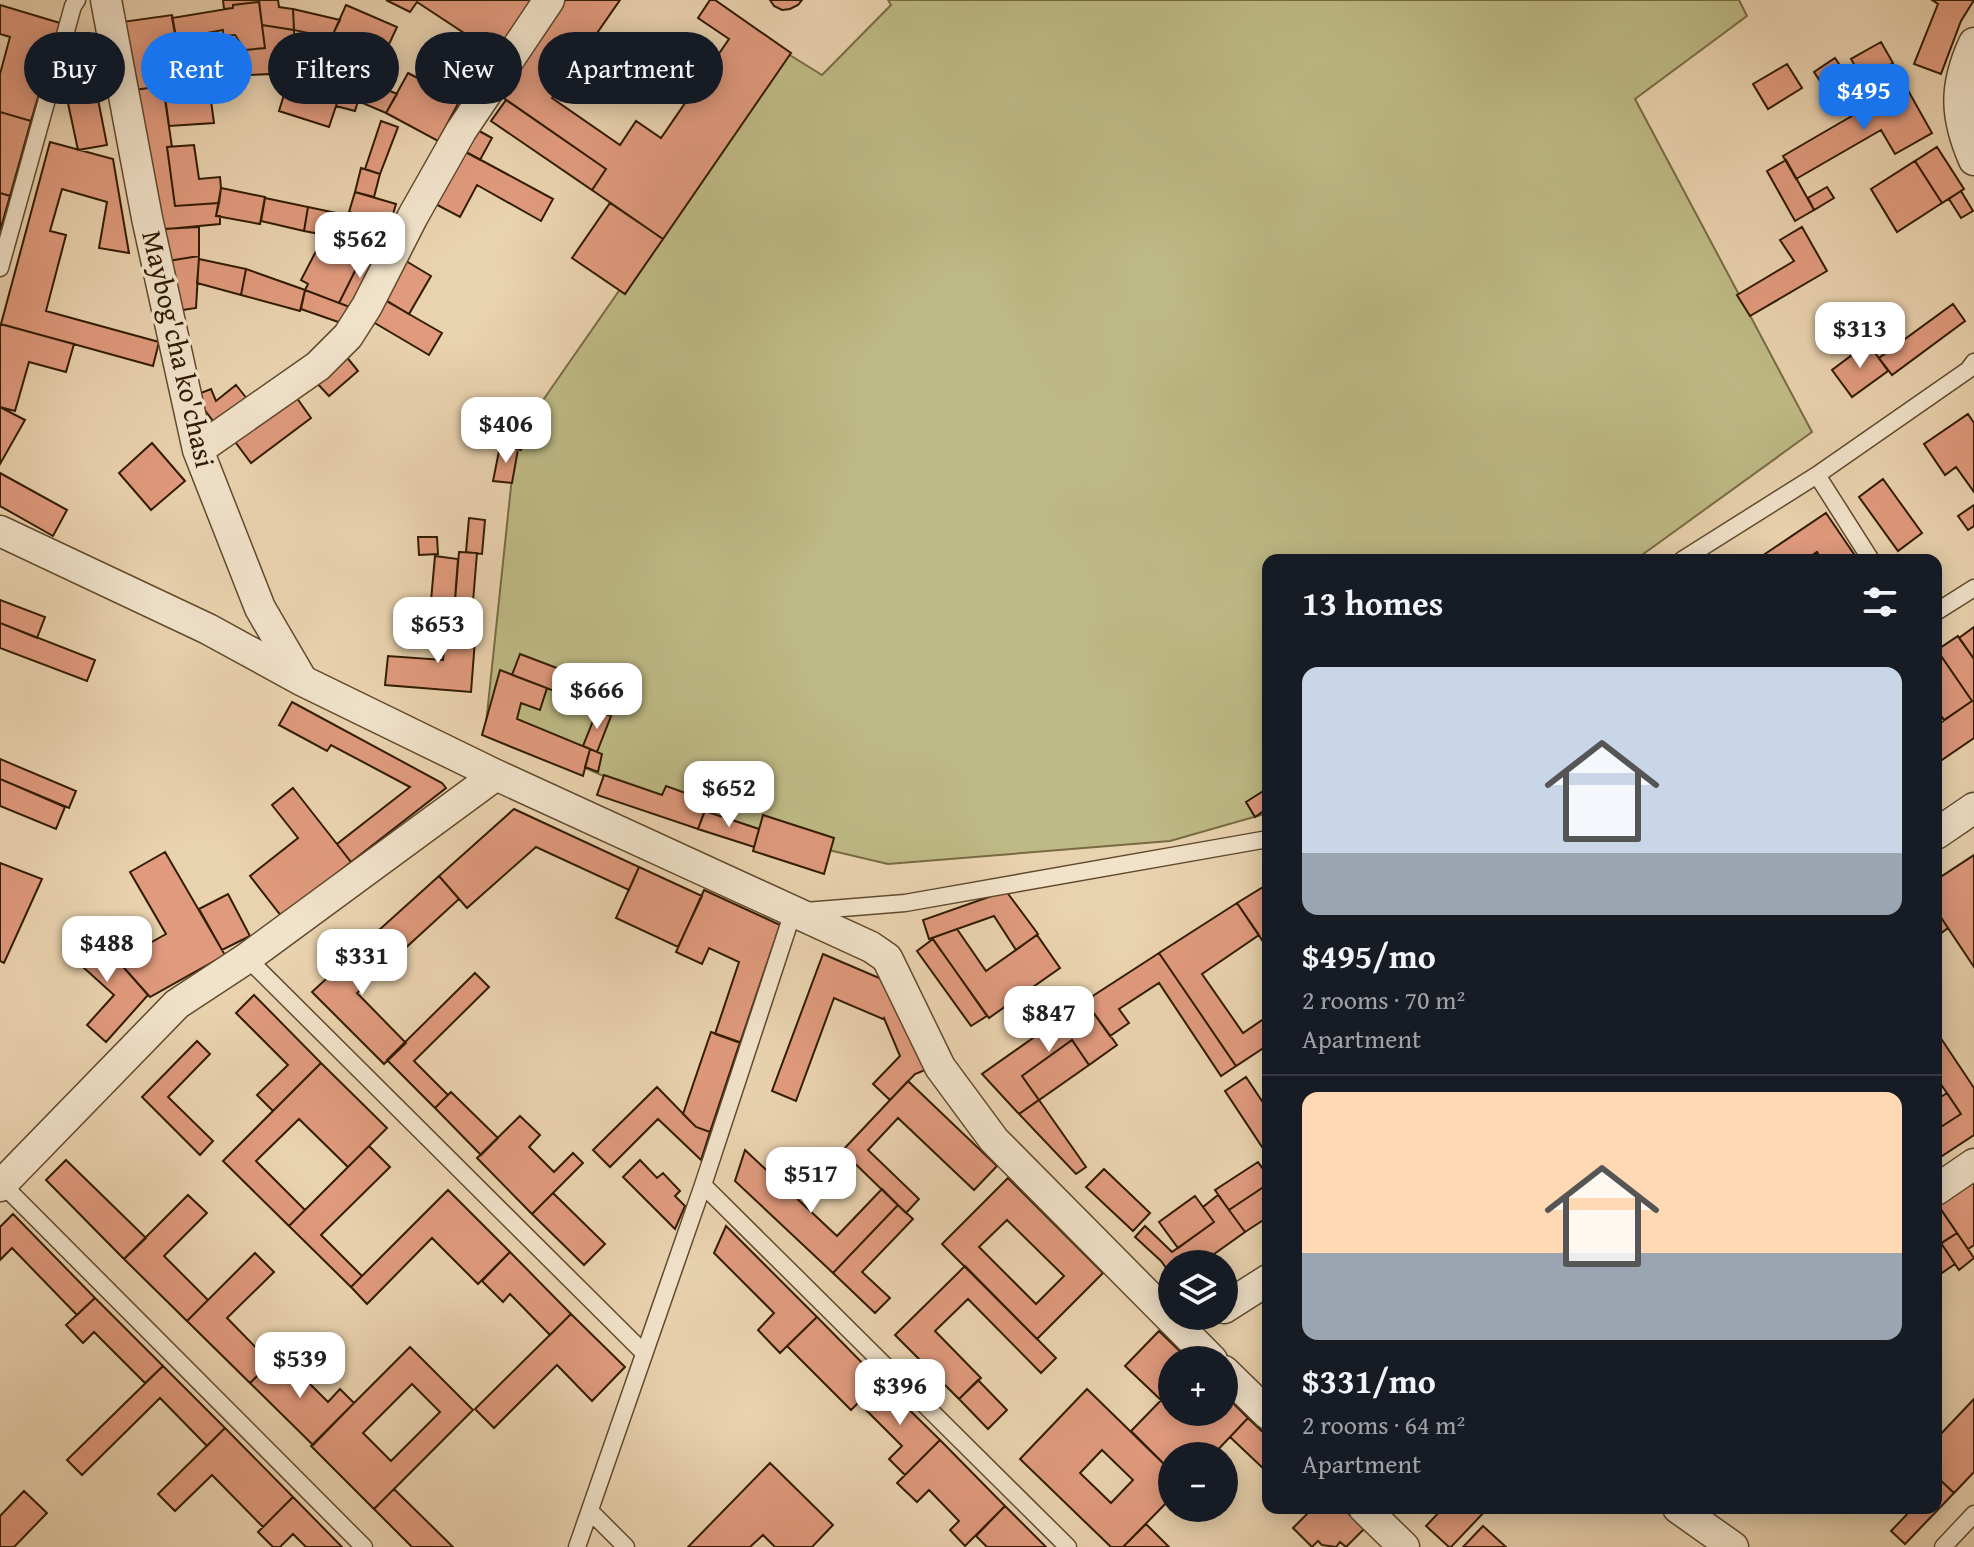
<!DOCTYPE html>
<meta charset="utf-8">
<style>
:root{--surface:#171b24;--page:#20242c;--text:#f1f3f6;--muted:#9ea1a6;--line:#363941;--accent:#1a73e8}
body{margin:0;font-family:"Gentium Book Plus",serif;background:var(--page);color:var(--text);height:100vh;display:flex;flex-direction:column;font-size:30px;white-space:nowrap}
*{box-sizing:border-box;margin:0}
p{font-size:26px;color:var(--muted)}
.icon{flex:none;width:44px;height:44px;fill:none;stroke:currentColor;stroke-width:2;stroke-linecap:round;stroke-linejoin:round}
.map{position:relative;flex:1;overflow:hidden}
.sheet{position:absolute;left:1262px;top:554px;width:680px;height:960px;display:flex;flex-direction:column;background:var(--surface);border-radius:16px;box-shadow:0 4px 20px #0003}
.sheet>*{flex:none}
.guide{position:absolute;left:24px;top:32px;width:760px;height:72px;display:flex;gap:16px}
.buttons{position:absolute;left:1158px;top:1250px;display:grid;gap:16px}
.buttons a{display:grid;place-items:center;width:80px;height:80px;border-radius:50%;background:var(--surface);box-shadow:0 4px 20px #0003;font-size:40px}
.price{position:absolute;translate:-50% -68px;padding:0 18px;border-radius:16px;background:#fff;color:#222;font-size:26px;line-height:52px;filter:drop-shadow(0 2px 4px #0008)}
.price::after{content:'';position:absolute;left:50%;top:48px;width:24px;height:18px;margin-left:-12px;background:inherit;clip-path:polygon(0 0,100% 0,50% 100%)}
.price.on{background:var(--accent);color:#fff}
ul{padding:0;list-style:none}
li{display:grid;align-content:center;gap:16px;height:424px;padding:0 40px}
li+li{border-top:2px solid var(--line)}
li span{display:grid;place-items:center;height:248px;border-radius:16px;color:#555}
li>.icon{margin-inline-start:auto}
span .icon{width:144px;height:144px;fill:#fffc;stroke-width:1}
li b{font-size:34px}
h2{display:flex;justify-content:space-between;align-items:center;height:96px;padding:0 40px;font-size:34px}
.chip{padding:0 28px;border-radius:36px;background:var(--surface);box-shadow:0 4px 20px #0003;font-size:28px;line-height:72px}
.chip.on{background:var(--accent);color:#fff}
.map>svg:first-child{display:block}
.green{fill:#beba85;stroke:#786b44;stroke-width:2}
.building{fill:#e09a7d;stroke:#321c02;stroke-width:2;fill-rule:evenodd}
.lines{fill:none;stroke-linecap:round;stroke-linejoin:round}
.service-casing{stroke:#604a2d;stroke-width:19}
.minor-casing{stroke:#604a2d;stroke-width:33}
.service{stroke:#f1e2ca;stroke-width:16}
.minor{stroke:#f1e2ca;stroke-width:30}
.labels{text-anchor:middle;stroke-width:7;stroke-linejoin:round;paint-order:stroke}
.street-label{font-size:28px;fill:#321c02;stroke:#f1e2ca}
</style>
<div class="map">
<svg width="1974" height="1547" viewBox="0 0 1974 1547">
<rect width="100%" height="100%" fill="#e9d2ae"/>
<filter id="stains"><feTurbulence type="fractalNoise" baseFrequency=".0025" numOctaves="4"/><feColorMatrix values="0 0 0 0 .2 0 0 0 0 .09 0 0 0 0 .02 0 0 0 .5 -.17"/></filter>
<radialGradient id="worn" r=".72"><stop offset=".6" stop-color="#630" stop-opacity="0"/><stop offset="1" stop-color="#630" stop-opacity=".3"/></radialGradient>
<path class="green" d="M888,0h851l8,16 -112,83 177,333 -177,128h-367v253l-98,28 -282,23 -183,-43 -219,-97 30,-285 269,-387 37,23 69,-70z"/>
<path class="building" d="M223,0h36v2l-26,3v3l-9,1z
M259,0h19l1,7 14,2 1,21 -32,-5z
M386,0h150l-37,56 -82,-54 -7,10z
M559,0h61l-68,98 68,47 16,-24 25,17 68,-99 -31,-21 12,-18h5l76,53 -128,186 -71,-49 14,-21 -111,-77z
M770,0h32l-4,5 -8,4 -8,1 -8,-4z
M1932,0h42l-13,21 -20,53 -27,-10 24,-60z
M259,2l6,46 -20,2 -10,-15 -12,1v-6l-47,9 -4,-21 61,-10v-3z
M0,5l60,18 -29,98 -31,-9v-38l10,-37 -10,-3z
M346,5l51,22 -18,39 -50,-23z
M293,9l47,11 -9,18 -37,-8z
M172,15l6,33 -6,1 6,35 -44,6 -12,-68z
M262,25l32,5 2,43 -48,2 -3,-25 20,-2z
M1881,42l12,21 -30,17 -12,-21z
M472,57l25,15 -12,19 -24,-15z
M1835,58l14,21 -21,14 -14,-21z
M1787,64l15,24 -34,21 -15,-25z
M346,72l51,22 -11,19 -28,-12 -3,10 -19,-5z
M408,73l52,27 -22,41 -52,-28z
M93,74l14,71 -29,5 -15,-70z
M290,75l51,16 -12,36 -50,-16z
M1905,85l27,48 -37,21 -14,-24 -85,49 -13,-23z
M163,86l9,61h-5l8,59 44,-3 -3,13h4v8l-63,6 -23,-140z
M209,86l5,37 -45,3 -5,-37z
M506,100l100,69 -14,21 -101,-69z
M0,112l31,9 -21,75 -10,-3z
M381,121l17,6 -18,47 -15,-5z
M470,126l22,12 -12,22 -22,-12z
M50,142l63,17 16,94 -30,-5 8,-46 -45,-13 -12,42 16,4 -20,76 113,31 -6,24 -152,-42z
M194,145l5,34 21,-2 1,11 -2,15 -44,3 -8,-59z
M455,146l98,53 -12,22 -64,-36 -17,32 -34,-18z
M1937,147l27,42 -22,14 -27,-42z
M1786,160l28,50 -19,11 -28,-50z
M1915,161l27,42 -45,29 -26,-43z
M361,168l19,6 -6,23 -19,-5z
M1827,187l7,11 -20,12 -6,-12z
M221,188l44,9 -5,27 -44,-8z
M1961,191l12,20 -12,7 -12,-19z
M355,192l41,12 -6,20 -41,-12z
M0,193l10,3 -10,35z
M265,198l43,9 -4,24 -43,-10z
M610,203l53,36 -38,55 -53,-36z
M308,207l33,7 -4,22 -10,-6 -2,5 -21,-4z
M361,219l36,11 -15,30 -17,-9 5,-9 -16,-5z
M199,227v29l-31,5 -5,-32z
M1802,227l25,44 -77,45 -13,-21 57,-34 -14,-21z
M327,230l38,21 -26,52 -34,-13 3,-6 -7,-4z
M365,251l17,9 -27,49 -16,-6z
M199,256l-3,52 -20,3 -8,-50z
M199,259l47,10 -5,26 -44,-12z
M406,261l25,15 -22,38 -25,-15z
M246,269l59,21 -5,21 -59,-16z
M305,290l50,19 -8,16 -46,-16z
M381,298l61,35 -13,22 -61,-36z
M1953,304l12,17 -73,54 -13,-17z
M0,324l74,20 -8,28 -37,-10 -14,49 -15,-4z
M1868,343l20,28 -36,26 -20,-27z
M345,355l13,16 -29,25 -14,-15z
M236,385l12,15 -32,25 -12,-16 -6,-15 13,-5 5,12z
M294,394l17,24 -60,45 -18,-24z
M0,407l25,13 -25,44z
M1968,414l6,9v69l-18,-25 -11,8 -21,-31z
M502,415l24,5 -5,30 -24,-5z
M152,443l33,38 -34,29 -32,-37z
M500,446l18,3 -6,34 -19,-2z
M0,473l67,37 -14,26 -53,-30z
M1883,479l39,54 -24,18 -39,-54z
M1974,505v21l-6,4 -10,-14z
M1826,513l32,47h-36l-5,-8 -12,8h-49z
M469,518l16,2 -3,34 -16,-2z
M418,537h19l1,17 -19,1z
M459,552l18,1 -6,73 -18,-1z
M435,556l23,3 -5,66 -24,-2z
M0,600l45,17 -8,21 -37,-15z
M0,623l95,37 -8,21 -87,-33z
M446,624l30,3 -5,65 -86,-7 3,-29 55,4z
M1974,627v32l-15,-21z
M1958,636l16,23v79l-38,26v-38l36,-25 -35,-51z
M1937,650l35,51 -28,19 -8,-12z
M520,654l66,25 -8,21 -66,-25z
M500,670l47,18 -7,22 -19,-7 -4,16 73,30 -7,27 -101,-41z
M585,682l32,12 -6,16 -32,-12z
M292,702l150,81 4,5 -95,74 -14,-18 73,-57 -79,-42 -4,6 -48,-26z
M597,711l14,5 -14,36 -14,-6z
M590,749l12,5 -4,18 -13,-5z
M0,759l76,32 -7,17 -69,-29z
M604,775l58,20 4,-9 42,15 -10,28 -101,-34z
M0,779l65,28 -9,22 -56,-23z
M293,788l58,74 -69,55 -32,-41 48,-38 -26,-33z
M1268,788v20l-13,9 -9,-15z
M514,809l125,58 -10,23 -93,-43 -69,61 -28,-32z
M705,811l54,18 -5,18 -56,-18z
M763,815l71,23 -10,36 -71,-23z
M165,852l60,103 -75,42 -32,-36 48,-27 -36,-62z
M1974,855v112l-38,-57v-30z
M0,863l42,16 -38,84 -4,-2z
M639,867l63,29 -24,51 -62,-29z
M439,876l20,23 -59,54 -21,-23z
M1268,884v60l-2,2 -29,-43z
M704,890l76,35 -40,118 -25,-9 24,-72 -30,-14 -7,16 -26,-12z
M1006,891l32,43 -22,16 -22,-34 -65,23 -6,-19z
M228,894l22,42 -28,14 -23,-41z
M1237,903l22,32 -57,39 41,59 25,-17v29l-32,21 -77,-113z
M1936,910l12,18 -12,9z
M82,928l36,33 30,34 -42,47 -19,-17 27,-30 -51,-46z
M957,929l29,42 51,-36 23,33 -71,50 -57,-80z
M379,930l21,23 -43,40 49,50 -22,21 -72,-72z
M933,939l54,77 -16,10 -54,-75z
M1159,953l77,113 -15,10 -62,-93 -40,26 10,14 -19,13 -25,-35z
M823,954l75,32 32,82 -15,6 -25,26 -17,-16 27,-28 -16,-38 -1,1 -49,-21 -38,103 -24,-10z
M475,973l14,14 -75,74 34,34 -13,13 -48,-48z
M254,995l67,68 -48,48 -16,-16 31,-30 -52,-52z
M1085,1001l32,44 -28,20 -17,-25 -50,36 17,24 -20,14 -37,-40z
M1936,1031l38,57v47l-38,25v-30l25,-16 -25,-37z
M711,1032l29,10 -30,90 -14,-5 -13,-13z
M1072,1040l17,25 -50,35 -17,-24z
M197,1041l13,13 -42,43 45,44 -13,14 -58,-58z
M321,1063l66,65 -39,39 -49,-48 -43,42 49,49 -16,16 -66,-65z
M1246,1077l22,33v46l-43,-65z
M908,1081l89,85 -23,24 -76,-72 -30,32 51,49 -13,14 -64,-62z
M657,1087l39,40 14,5 -9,28 -43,-41 -48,48 -17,-17z
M451,1092l47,46 -17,17 -46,-47z
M1947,1093l14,21 -25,16v-30z
M1039,1100l47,67 -10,7 -57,-60z
M520,1116l20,19 -11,12 25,25 19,-19 10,10 -51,51 -55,-56z
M369,1146l21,21 -69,68 41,41 -11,11 -62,-61z
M745,1150l92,86 45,-47 16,16 -65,68 -98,-92z
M66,1160l80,78 -22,21 -78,-79z
M640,1160l17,18 6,-5 17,18 -5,5 10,10 -10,23 -52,-52z
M1258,1162l10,14v8l-39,26 -14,-20z
M1104,1169l46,44 -17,18 -47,-44z
M1974,1176v69l-6,4 -32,-47z
M1008,1178l95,95 -66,66 -95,-95zM1007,1220l57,56 -28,28 -57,-57z
M1268,1184v33l-23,15 -16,-22z
M448,1190l62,62 -32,32 -46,-46 -65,66 -16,-17z
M553,1193l52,51 -21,21 -52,-51z
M188,1195l19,18 -43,43 44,44 -21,21 -63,-62z
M1218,1195l27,37 -45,32h-28v12l-11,-15 -26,-24 10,-11 27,26 42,-30 -11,-15z
M1195,1196l19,26 -36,26 -19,-26z
M1937,1204l20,29 -21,14v-42z
M898,1205l15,14 -51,53 28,26 -15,15 -42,-40z
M13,1214l82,84 -18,17 -65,-67 -12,12v-33z
M726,1226l91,91 -37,36 -22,-23 16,-17 -60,-60z
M1957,1233l17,25 -15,12 -18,-27z
M1941,1243l14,21 -19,13v-30z
M510,1252l61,62 -21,21 -40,-41 -7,8 -21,-21z
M255,1253l19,19 -47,46 44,45 -21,20 -63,-62z
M965,1266l91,92 -15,15 -73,-74 -33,32 46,47 -22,21 -64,-64z
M95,1298l68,68 -18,17 -51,-51 -11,11 -17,-18z
M571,1314l54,53 -33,34 -35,-36 -63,63 -19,-19z
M817,1317l63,64 -29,29 -64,-64z
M1159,1331l30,29h-17v29l-11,11 -36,-34z
M410,1347l63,63 -99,99 -63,-63zM412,1384l28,28 -49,49 -28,-28z
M280,1354l48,48 12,-13 14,14 -41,42 -63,-62z
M163,1366l62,62 -18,18 -47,-48 -78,77 -15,-15z
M978,1380l29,30 -19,19 -29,-30z
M880,1381l60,59 -35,35 -16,-16 13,-13 -44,-44z
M1087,1389l85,83v25l-49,50h-12l-91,-88zM1102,1450l31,30 -22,23 -31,-30z
M1172,1389v23h52v-18l24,24 -36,38h-40v16l-41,-41z
M1974,1399v73l-20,21 -18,-17v-37z
M1248,1418l20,19v36l-38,-36z
M225,1428l68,69 -30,30 -51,-52 -37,36 -17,-17z
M940,1440l65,66 -40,40 -15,-16 9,-9 -30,-31 -12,12 -20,-19z
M770,1463l63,62 -21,22h-37l-12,-12 -13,12h-62z
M1936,1476l18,17 -49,51 -14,-13 22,-23h23z
M394,1489l59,58h-41l-38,-38z
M24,1491l23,22 -33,34h-14v-31z
M293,1497l49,50h-36l-13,-13 -13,13h-7l-15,-15z
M1005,1506l41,41h-59l-11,-11z
M1313,1508h30l21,21 -18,18 -6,-5 -4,5 -14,-2 -4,-4 -6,6 -19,-19z
M1443,1508h45l-37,39h-2l-23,-21z
M1146,1524l23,23h-46z
M1483,1526l23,21h-43z"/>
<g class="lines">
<g class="service-casing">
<path id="service" d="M0,268l73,-262 4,-6
M1817,475l54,85
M1682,560l135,-85 151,-105 6,-8
M1936,612l38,-24
M247,958l397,395
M2,1184l362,363
M703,1185l365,362
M590,1511l36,36
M577,1547l126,-362 90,-273 112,-9 363,-64
M1943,1547l31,-33"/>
</g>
<g class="minor-casing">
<path id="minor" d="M106,0l41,218 51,232 62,158 42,72
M1974,43c-20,43 -19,74 0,117
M198,450l120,-84 30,-30 19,-30 46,-90 48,-85 88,-131
M0,531l208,98 95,52 193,94 375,172 16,11 53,109 54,73 218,220
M1936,834l38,-26
M0,1186l177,-182 70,-46 249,-183
M1936,1190l38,-26
M1224,1308l44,-28
M1224,1371l44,43
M1364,1508l40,39
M1678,1508l55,39"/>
</g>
<use href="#service" class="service"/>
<use href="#minor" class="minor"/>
</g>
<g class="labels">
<g class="street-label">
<text transform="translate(179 349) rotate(77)" y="10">Maybog'cha ko'chasi</text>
</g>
</g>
<rect width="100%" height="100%" filter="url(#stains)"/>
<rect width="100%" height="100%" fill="url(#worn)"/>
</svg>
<div class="buttons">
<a><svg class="icon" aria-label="layers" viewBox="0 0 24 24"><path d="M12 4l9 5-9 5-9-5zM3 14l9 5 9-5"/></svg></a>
<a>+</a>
<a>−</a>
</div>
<b class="price on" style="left:1864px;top:132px">$495</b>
<b class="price" style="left:360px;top:280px">$562</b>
<b class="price" style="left:1860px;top:370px">$313</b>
<b class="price" style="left:506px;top:465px">$406</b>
<b class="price" style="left:438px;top:665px">$653</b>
<b class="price" style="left:597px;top:731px">$666</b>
<b class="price" style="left:729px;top:829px">$652</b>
<b class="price" style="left:107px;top:984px">$488</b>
<b class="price" style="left:362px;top:997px">$331</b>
<b class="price" style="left:1049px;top:1054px">$847</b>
<b class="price" style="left:811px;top:1215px">$517</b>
<b class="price" style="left:300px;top:1400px">$539</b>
<b class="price" style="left:900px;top:1427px">$396</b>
<div class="guide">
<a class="chip">Buy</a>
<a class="chip on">Rent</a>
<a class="chip">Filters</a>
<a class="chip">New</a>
<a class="chip">Apartment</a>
</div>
<section class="sheet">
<h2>13 homes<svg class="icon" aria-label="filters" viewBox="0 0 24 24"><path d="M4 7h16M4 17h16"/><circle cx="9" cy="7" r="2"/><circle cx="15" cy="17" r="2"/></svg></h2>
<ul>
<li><span style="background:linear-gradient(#c9d6e8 75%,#9aa5b1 0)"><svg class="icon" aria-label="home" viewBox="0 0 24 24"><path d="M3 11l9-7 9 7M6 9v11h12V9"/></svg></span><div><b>$495/mo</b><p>2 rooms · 70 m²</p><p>Apartment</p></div></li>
<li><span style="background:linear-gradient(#ffd9b3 65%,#9aa5b1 0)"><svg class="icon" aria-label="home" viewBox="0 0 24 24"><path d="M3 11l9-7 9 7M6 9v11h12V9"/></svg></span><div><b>$331/mo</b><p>2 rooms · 64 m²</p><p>Apartment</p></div></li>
</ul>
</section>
</div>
